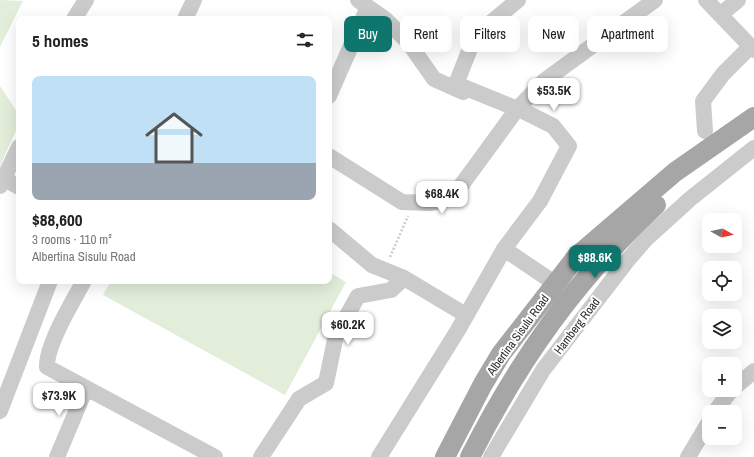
<!DOCTYPE html>
<meta charset="utf-8">
<style>
:root{--surface:#fff;--page:#f2f2f2;--text:#222;--muted:#767676;--accent:#0f766e}
body{margin:0;font-family:"Archivo Narrow",sans-serif;background:var(--page);color:var(--text);height:100vh;display:flex;flex-direction:column;font-size:15px;white-space:nowrap}
*{box-sizing:border-box;margin:0}
p{font-size:13px;color:var(--muted)}
.icon{flex:none;width:22px;height:22px;fill:none;stroke:currentColor;stroke-width:2;stroke-linecap:round;stroke-linejoin:round}
.map{position:relative;flex:1;overflow:hidden}
.sheet{position:absolute;left:16px;top:16px;width:316px;height:268px;display:flex;flex-direction:column;background:var(--surface);border-radius:8px;box-shadow:0 4px 16px #0002}
.sheet>*{flex:none}
.hud{position:absolute;left:344px;top:16px;width:350px;height:36px;display:flex;gap:8px}
.needle{width:26px;rotate:98deg}
.controls{position:absolute;left:702px;top:213px;display:grid;gap:8px}
.controls a{display:grid;place-items:center;width:40px;height:40px;border-radius:8px;background:var(--surface);box-shadow:0 4px 16px #0002;font-size:20px}
.price{position:absolute;translate:-50% -34px;padding:0 9px;border-radius:8px;background:#fff;color:#222;font-size:13px;line-height:26px;filter:drop-shadow(0 1px 2px #0008)}
.price::after{content:'';position:absolute;left:50%;top:24px;width:12px;height:9px;margin-left:-6px;background:inherit;clip-path:polygon(0 0,100% 0,50% 100%)}
.price.current{background:var(--accent);color:#fff}
ul{padding:0;list-style:none}
li{display:grid;align-content:center;gap:8px;height:212px;padding:0 16px}
li span{display:grid;place-items:center;height:124px;border-radius:8px;color:#555}
li>.icon{margin-inline-start:auto}
span .icon{width:72px;height:72px;fill:#fffc;stroke-width:1}
li b{font-size:17px}
h2{display:flex;justify-content:space-between;align-items:center;height:48px;padding:0 16px;font-size:17px}
.tag{padding:0 14px;border-radius:8px;background:var(--surface);box-shadow:0 4px 16px #0002;font-size:14px;line-height:36px}
.tag.current{background:var(--accent);color:#fff}
.map>svg:first-child{display:block}
.green{fill:#e2edda}
.lines{fill:none;stroke-linecap:round;stroke-linejoin:round}
.path{stroke:#cbcbcb;stroke-width:2.5;stroke-dasharray:2 2;stroke-linecap:butt}
.minor{stroke:#cbcbcb;stroke-width:16}
.major{stroke:#a6a6a6;stroke-width:20}
.labels{text-anchor:middle;stroke-width:4;stroke-linejoin:round;paint-order:stroke}
.street-label{font-size:12px;fill:#2e2e2e;stroke:#fff}
</style>
<div class="map">
<svg width="754" height="457" viewBox="0 0 754 457">
<rect width="100%" height="100%" fill="#fff"/>
<path class="green" d="M0,0l23,1 -23,46z
M0,86l19,29v9l-19,42z
M329,272l17,10 -61,113 -182,-100 8,-14h218z"/>
<g class="lines">
<path class="path" d="M390,257l18,-41"/>
<path class="minor" d="M358,0l27,19 23,23 26,37 29,13
M706,0l48,50
M720,15l18,-15
M74,19l12,-19
M185,19l9,-19
M329,96l39,-89
M705,131l-2,-30 20,-27 28,-28
M329,156l73,46 29,1 21,-5 65,-89 27,-28 111,-81
M3,178l16,9
M0,186l19,-39
M329,229l43,36 32,13
M504,249l52,35
M84,281c-11,20 -38,64 -37,86l168,90
M735,387l19,-16
M0,411l50,-130
M715,412l16,-22
M57,457l29,-69
M261,457l38,-58 27,-16 10,-48 22,-39 33,-6 13,-12 62,37
M379,457l79,-127 46,-81 36,-48 29,-55 -16,-20 -28,-14 -69,-28 19,-48 43,-36
M491,457l52,-87 84,-109 19,-22 44,-40 64,-51
M688,457l21,-35"/>
<path class="major" d="M445,457l38,-73 18,-30 76,-98 98,-84 79,-55
M470,457c49,-97 106,-178 186,-252"/>
</g>
<g class="labels">
<g class="street-label">
<text transform="translate(577 326) rotate(-53)" y="4">Hamberg Road</text>
<text transform="translate(518 335) rotate(-54)" y="4">Albertina Sisulu Road</text>
</g>
</g>
</svg>
<div class="controls">
<a><svg class="needle" viewBox="-14 -14 28 28"><path d="M0-13l5 13h-10z" fill="#e53935"/><path d="M0 13l5-13h-10z" fill="#767676"/></svg></a>
<a><svg class="icon" aria-label="locate" viewBox="0 0 24 24"><circle cx="12" cy="12" r="6"/><path d="M12 2v4M12 18v4M2 12h4M18 12h4"/></svg></a>
<a><svg class="icon" aria-label="layers" viewBox="0 0 24 24"><path d="M12 4l9 5-9 5-9-5zM3 14l9 5 9-5"/></svg></a>
<a>+</a>
<a>−</a>
</div>
<b class="price" style="left:554px;top:112px">$53.5K</b>
<b class="price" style="left:442px;top:215px">$68.4K</b>
<b class="price current" style="left:595px;top:279px">$88.6K</b>
<b class="price" style="left:348px;top:346px">$60.2K</b>
<b class="price" style="left:59px;top:417px">$73.9K</b>
<div class="hud">
<a class="tag current">Buy</a>
<a class="tag">Rent</a>
<a class="tag">Filters</a>
<a class="tag">New</a>
<a class="tag">Apartment</a>
</div>
<section class="sheet">
<h2>5 homes<svg class="icon" aria-label="filters" viewBox="0 0 24 24"><path d="M4 7h16M4 17h16"/><circle cx="9" cy="7" r="2"/><circle cx="15" cy="17" r="2"/></svg></h2>
<ul>
<li><span style="background:linear-gradient(#bfe0f5 70%,#9aa5b1 0)"><svg class="icon" aria-label="home" viewBox="0 0 24 24"><path d="M3 11l9-7 9 7M6 9v11h12V9"/></svg></span><div><b>$88,600</b><p>3 rooms · 110 m²</p><p>Albertina Sisulu Road</p></div></li>
</ul>
</section>
</div>
